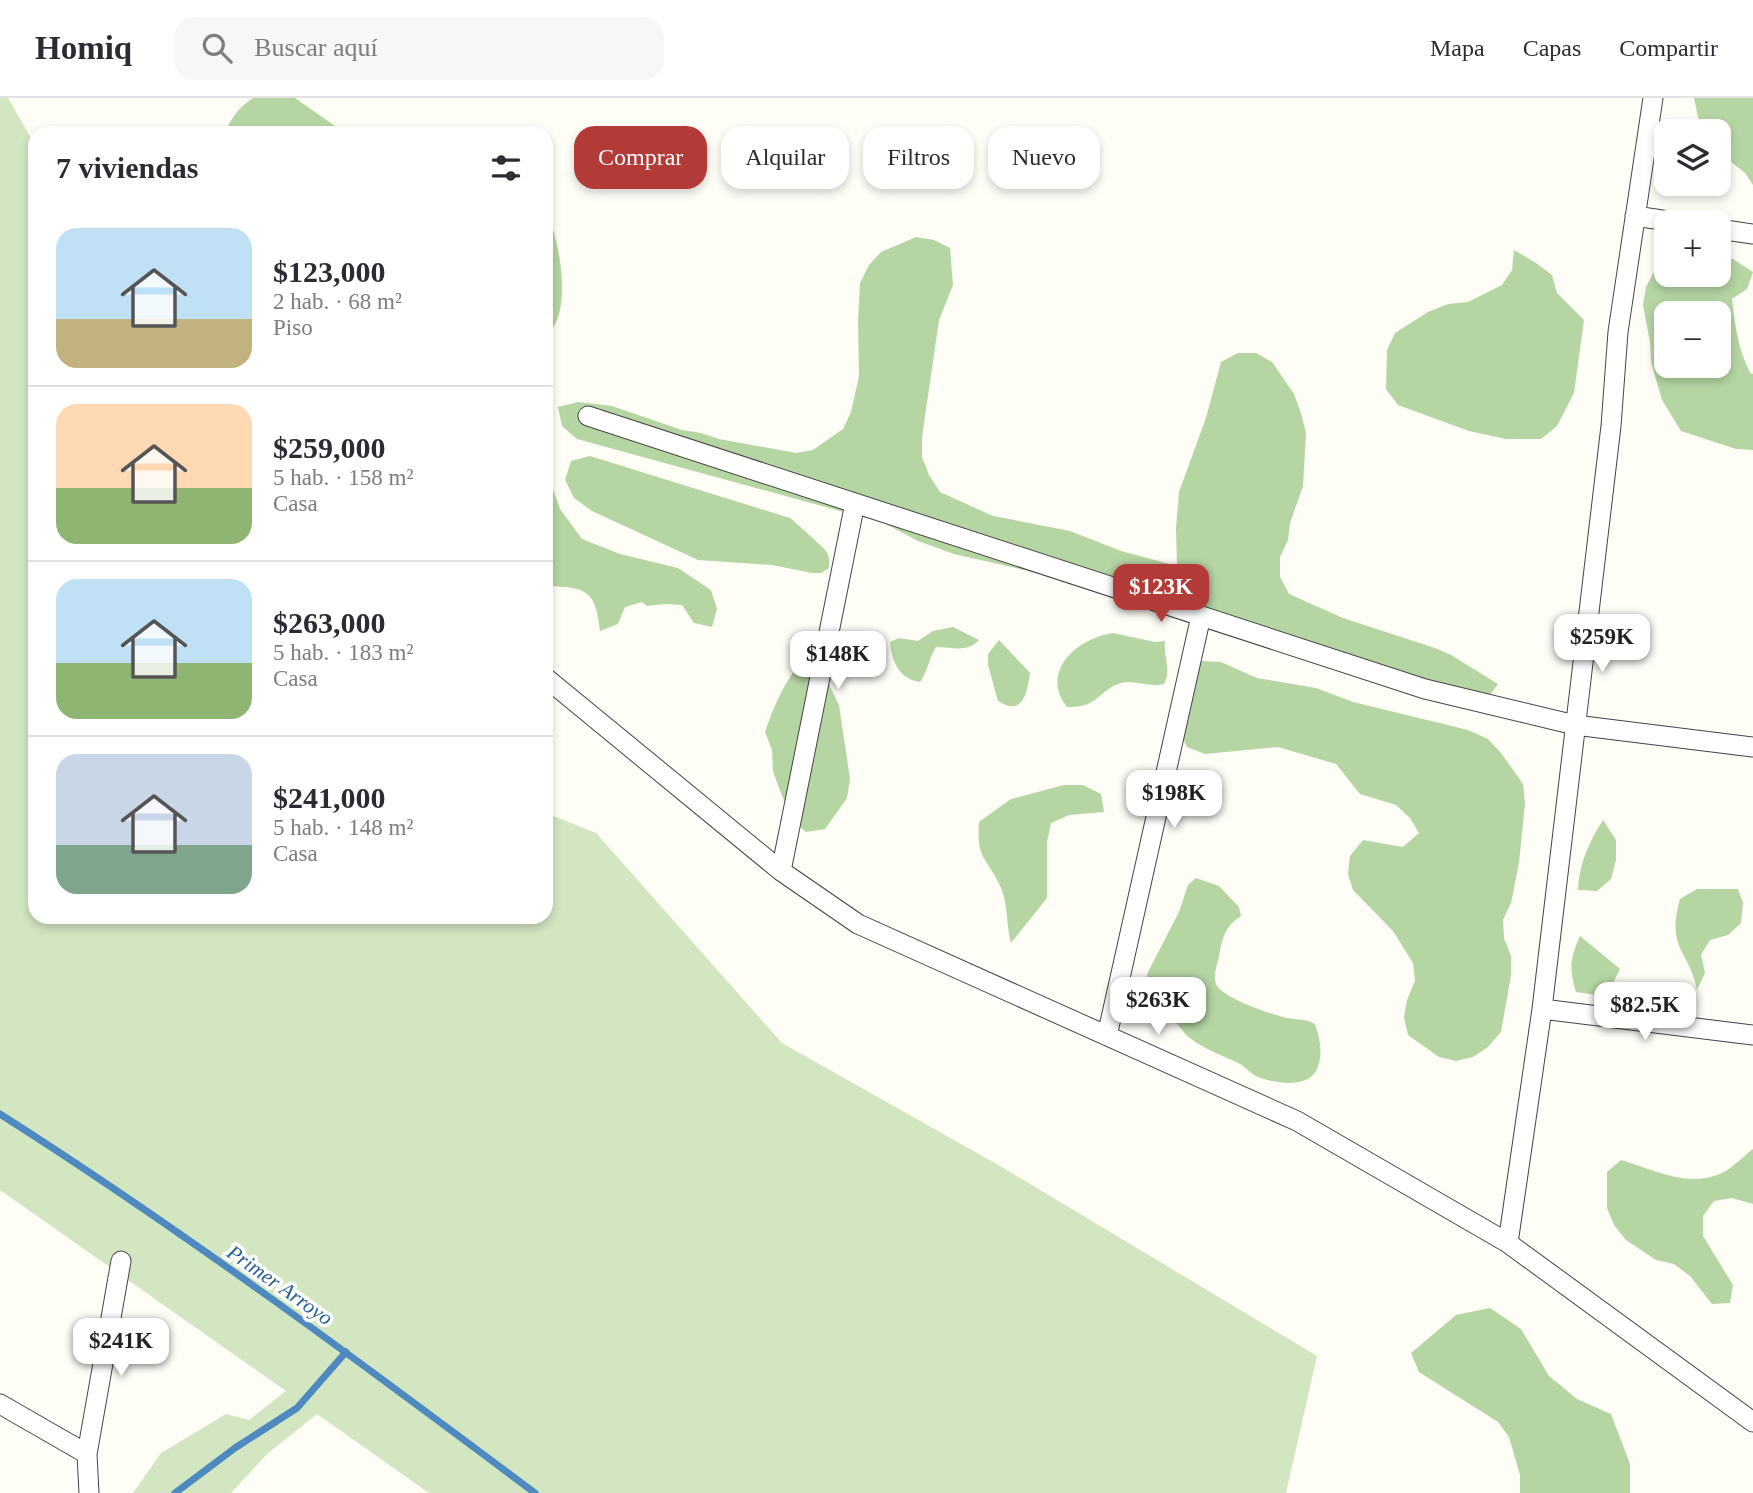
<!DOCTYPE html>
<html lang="es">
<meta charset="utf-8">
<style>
:root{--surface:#fff;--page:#f7f7f7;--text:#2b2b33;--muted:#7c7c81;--line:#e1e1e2;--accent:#b23b37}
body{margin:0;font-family:"Times New Roman",serif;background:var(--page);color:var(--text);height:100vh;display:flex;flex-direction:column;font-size:26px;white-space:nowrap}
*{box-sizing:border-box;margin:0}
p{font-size:23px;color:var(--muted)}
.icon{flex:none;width:38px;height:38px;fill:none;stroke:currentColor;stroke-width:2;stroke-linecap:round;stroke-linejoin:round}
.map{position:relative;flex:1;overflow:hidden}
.sheet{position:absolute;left:28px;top:28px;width:525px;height:798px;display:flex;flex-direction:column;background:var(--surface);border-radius:21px;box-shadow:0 4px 10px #0003}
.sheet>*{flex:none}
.guide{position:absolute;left:574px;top:28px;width:665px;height:63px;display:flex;gap:14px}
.controls{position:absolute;left:1654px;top:21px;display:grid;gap:14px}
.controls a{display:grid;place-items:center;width:77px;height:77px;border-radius:14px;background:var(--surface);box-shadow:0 4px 10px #0003;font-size:35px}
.price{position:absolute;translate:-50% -60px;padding:0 16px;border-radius:14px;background:#fff;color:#222;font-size:23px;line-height:46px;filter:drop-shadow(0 2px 4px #0008)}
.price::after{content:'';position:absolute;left:50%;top:42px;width:21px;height:16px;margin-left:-10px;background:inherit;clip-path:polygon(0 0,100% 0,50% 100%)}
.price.selected{background:var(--accent);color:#fff}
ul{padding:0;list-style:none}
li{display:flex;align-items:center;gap:21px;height:175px;padding:0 28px}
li+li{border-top:2px solid var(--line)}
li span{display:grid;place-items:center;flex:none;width:196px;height:140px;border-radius:21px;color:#555}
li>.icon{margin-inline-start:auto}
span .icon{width:84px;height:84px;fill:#fffc;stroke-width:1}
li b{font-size:30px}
h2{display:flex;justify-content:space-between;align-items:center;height:84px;padding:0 28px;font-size:30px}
.tag{padding:0 24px;border-radius:21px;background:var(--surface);box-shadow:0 4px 10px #0003;font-size:24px;line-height:63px}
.tag.selected{background:var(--accent);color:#fff}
header{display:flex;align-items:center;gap:42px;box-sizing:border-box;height:98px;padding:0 35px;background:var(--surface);border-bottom:2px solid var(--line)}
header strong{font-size:33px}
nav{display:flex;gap:38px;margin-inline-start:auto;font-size:24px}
.search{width:490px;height:63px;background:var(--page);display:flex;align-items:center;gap:18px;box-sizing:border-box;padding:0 24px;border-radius:21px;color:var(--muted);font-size:26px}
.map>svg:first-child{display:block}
.green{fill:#d2e6c2}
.forest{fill:#b5d5a3;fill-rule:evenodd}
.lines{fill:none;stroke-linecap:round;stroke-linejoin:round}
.stream{stroke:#4e89bf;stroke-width:7}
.street-casing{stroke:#444;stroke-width:21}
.street{stroke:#fff;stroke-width:19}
.labels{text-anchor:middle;stroke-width:7;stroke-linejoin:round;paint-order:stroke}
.water-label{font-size:21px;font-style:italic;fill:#265d96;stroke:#fff}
</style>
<header>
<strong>Homiq</strong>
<div class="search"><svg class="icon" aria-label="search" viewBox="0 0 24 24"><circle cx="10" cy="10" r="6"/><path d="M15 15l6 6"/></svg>Buscar aquí</div>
<nav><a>Mapa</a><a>Capas</a><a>Compartir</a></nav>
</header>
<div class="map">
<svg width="1753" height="1395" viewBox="0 0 1753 1395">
<rect width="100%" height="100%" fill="#fefdf6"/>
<path class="green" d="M0,0h8l27,47v772h511v-104l50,20 186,210 218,123 317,190 -31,137h-857l-112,-79 -50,40 -36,39h-98l28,-40 65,-39 23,6 37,-29 -286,-201z"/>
<path class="forest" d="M253,0h42l50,35h-120c6,-15 14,-26 28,-35z
M1694,0h59v87l-8,-12 -26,-21 -1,-21h-17z
M546,113c12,25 20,71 14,99 -2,10 -8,21 -14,30z
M916,139l18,3 16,8 3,37 -14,35 -17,117v20l7,18 11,17 53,24 77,15 51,20 56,15 -1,-38 3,-36 27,-74 15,-56 17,-9h18l16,9 22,32 7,19 5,20 -3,53 -13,37 -2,17 -8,17v20l9,17 54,24 92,30 16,7 47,29 -11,15 -232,-63 -58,-9 -55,-25 -52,-17 -136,-31 -36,-13 -34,-18 -307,-84 -15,-13 -4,-19 20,-5 34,4 70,24 19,3 18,6 77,14 17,-3 30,-21 8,-17 8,-36 -1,-56 2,-37 9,-18 12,-13z
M1514,152l22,13 16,12 5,18 27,27 -10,73 -17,33 -16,13h-35l-37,-8 -71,-26 -12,-16 1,-39 8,-17 33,-21 20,-8 20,-2 34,-17 10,-15z
M1719,152l34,22 -6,17 -15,10c3,27 6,49 18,74l3,1v76l-17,-1 -55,-18 -19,-31 -11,-38 -1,-20 -7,-37 3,-18 17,-33 3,-1v22h52zM1666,215h52v53h-52z
M590,358l200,62c3,2 34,30 36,33 4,5 3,11 3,17l-8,5h-9l-40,-8 -74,-5 -106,-49 -18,-13 -9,-18 6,-19z
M546,372l14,39 22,30 38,15 58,14 33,22 6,19 -5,18 -18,-4 -12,-18 -18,-1 -17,2 -5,-4 -17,5 -7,17 -18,7c-4,-42 -15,-44 -54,-45z
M953,529l26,13c-11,13 -27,7 -43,7 -7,11 -8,24 -16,35 -21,-3 -28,-20 -30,-40l9,-4 19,3 15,-10z
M1113,535l42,9 10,-1c-2,16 7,28 -1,43 -16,4 -30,-5 -43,-1 -24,8 -22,25 -54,24 -28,-36 11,-69 46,-74z
M999,542l31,33c-3,20 -7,44 -32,28l-10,-36v-11z
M813,553l26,54 11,74 -3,19 -22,31 -19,3 -14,-12 -13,-32 -6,-17 -1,-21 -7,-18c10,-29 24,-62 48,-81z
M1202,563l19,1 36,16 59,10 37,14 115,28 20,9 13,14 22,31 2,19 -6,60 -8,40 -8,17 1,18 7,18v19l-10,57 -13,15 -15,10 -17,4 -17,-4 -31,-22 -4,-18 3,-17 8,-19 -2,-18 -20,-32 -40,-41 -5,-16 2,-18 13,-16 40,7 16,-14 -9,-15 -14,-13 -36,-11 -24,-30 -58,-17 -73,7 -18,-7 -8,-17 -2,-40z
M1064,687h19l18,9 3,18 -35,3 -18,8 -4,19v56l-36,45c-5,-18 -3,-39 -10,-55 -13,-30 -25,-27 -22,-66l32,-23z
M1603,722l13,20v20l-5,19 -14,12 -19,-1c1,-26 11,-48 25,-70z
M1196,780l23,8 20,21 2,9c-16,10 -19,23 -22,41 -2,8 -6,18 -3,27 6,14 52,29 67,33 11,3 21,1 32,7 5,15 9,31 1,47 -10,18 -44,12 -60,5 -6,-3 -11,-10 -18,-13 -16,-8 -33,-13 -48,-25 -6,-4 -9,-10 -14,-16 -10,-9 -26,-14 -31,-29 -2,-7 1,-14 3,-21l31,-60 9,-27z
M1697,791h41l5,14 -2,20 -13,12 -18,5 -9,15 4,18 -8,17c-8,-41 -31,-40 -17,-91z
M1580,838l40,33 -8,16 -16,10 -20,-3c-7,-24 -6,-33 4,-56z
M1753,1051v55l-21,-6 -18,3 -11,15v20l30,49 -3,18 -18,1 -22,-28 -16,-12 -18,-4 -30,-20 -12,-15 -7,-17v-36l14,-12c30,9 65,27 96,15 13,-4 25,-18 36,-26z
M1490,1210l31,21 28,47 28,23 34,15 19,50v29h-110v-18l-11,-38 -11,-15 -79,-50 -8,-19 45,-38z"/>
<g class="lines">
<path class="stream" d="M0,1016c184,117 360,248 535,379
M175,1395l60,-45 62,-40 49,-56"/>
<g class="street-casing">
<path id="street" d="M1635,118l40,6
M1718,131l35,5
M588,318l837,273 150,36 178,22
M546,580l235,193 77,53 439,197 211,122 245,179
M781,773l74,-368
M1542,911l211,26
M1107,938l94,-420
M1508,1145l34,-234 69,-583 7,-94 35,-234
M0,1306l87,50
M89,1395l-2,-39 34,-193"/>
</g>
<use href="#street" class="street"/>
</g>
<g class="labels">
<g class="water-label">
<text transform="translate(280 1187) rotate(35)" y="7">Primer Arroyo</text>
</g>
</g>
</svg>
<div class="controls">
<a><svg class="icon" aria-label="layers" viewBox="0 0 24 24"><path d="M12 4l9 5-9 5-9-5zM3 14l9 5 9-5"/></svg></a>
<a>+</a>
<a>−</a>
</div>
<b class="price selected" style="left:1161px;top:526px">$123K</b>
<b class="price" style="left:1602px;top:576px">$259K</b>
<b class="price" style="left:838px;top:593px">$148K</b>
<b class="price" style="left:1174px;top:732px">$198K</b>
<b class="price" style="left:1158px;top:939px">$263K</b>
<b class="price" style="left:1645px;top:944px">$82.5K</b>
<b class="price" style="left:121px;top:1280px">$241K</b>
<div class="guide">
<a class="tag selected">Comprar</a>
<a class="tag">Alquilar</a>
<a class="tag">Filtros</a>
<a class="tag">Nuevo</a>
</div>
<section class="sheet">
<h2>7 viviendas<svg class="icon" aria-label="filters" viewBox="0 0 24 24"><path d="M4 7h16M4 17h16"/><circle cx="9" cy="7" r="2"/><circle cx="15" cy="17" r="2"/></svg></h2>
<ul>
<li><span style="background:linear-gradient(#bfe0f5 65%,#c2b280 0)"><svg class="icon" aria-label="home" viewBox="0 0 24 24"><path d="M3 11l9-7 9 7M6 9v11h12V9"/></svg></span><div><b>$123,000</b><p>2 hab. · 68 m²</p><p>Piso</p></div></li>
<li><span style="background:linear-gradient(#ffd9b3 60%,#8fb573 0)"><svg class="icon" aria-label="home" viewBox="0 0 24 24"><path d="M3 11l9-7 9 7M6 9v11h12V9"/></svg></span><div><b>$259,000</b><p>5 hab. · 158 m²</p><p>Casa</p></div></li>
<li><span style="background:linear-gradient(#bfe0f5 60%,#8fb573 0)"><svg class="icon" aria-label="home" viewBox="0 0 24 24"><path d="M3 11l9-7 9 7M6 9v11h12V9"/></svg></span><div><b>$263,000</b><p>5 hab. · 183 m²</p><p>Casa</p></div></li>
<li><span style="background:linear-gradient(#c9d6e8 65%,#7fa58c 0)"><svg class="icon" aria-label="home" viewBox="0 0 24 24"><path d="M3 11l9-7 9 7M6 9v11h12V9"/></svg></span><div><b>$241,000</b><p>5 hab. · 148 m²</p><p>Casa</p></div></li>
</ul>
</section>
</div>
